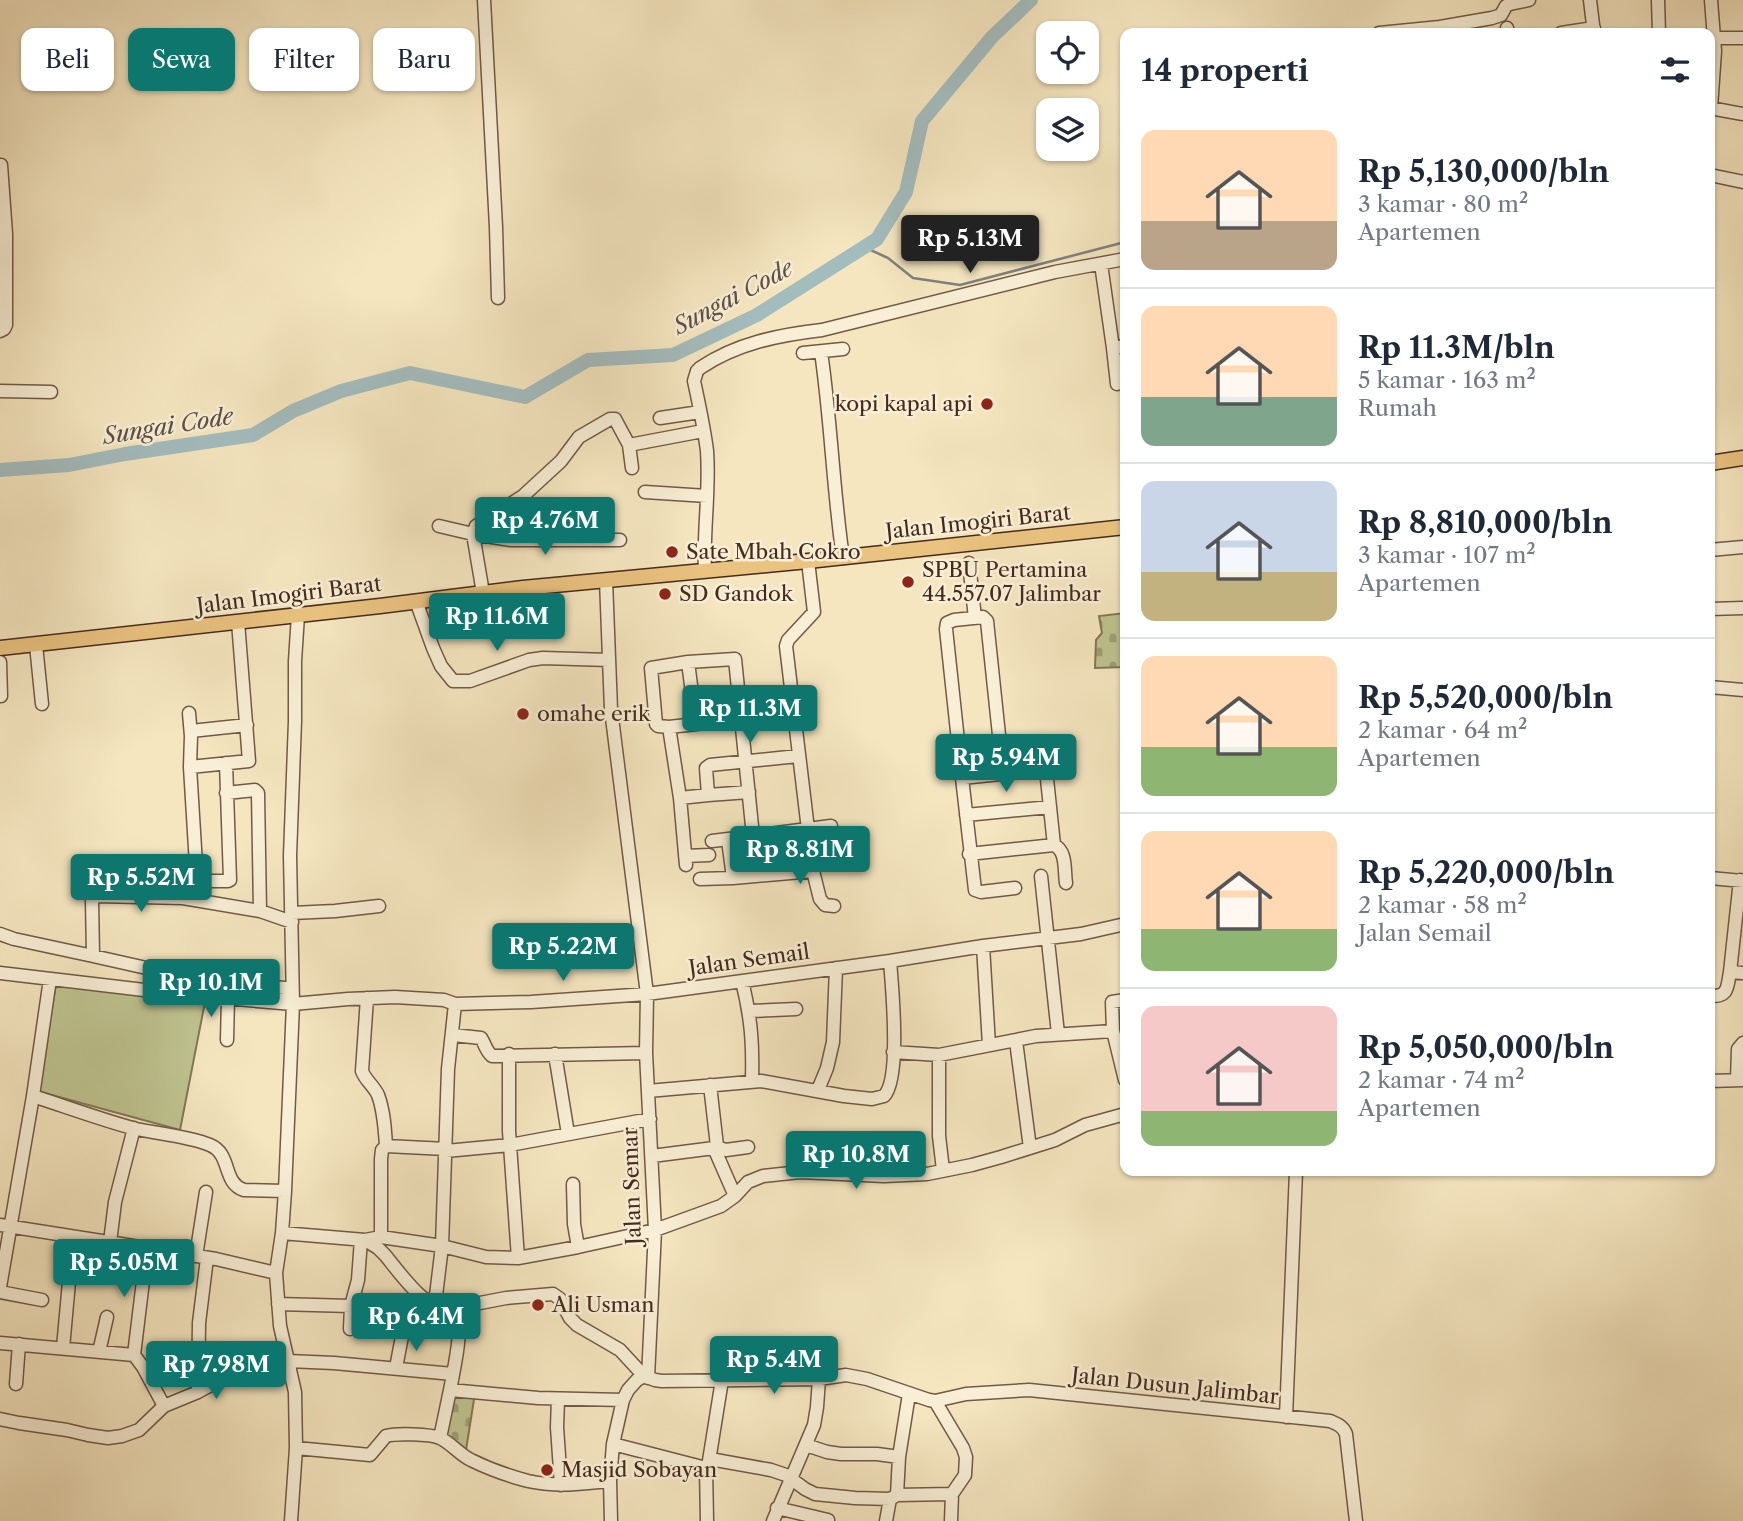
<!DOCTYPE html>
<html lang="id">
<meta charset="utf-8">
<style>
:root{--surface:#fff;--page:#f2f2f3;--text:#1f2937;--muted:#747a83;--line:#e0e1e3;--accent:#0f766e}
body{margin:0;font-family:"Libre Caslon Text",serif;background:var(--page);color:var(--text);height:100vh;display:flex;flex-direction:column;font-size:26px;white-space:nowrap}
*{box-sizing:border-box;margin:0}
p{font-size:23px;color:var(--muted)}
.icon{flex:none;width:38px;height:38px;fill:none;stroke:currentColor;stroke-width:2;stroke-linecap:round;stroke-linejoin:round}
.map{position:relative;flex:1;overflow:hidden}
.details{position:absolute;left:1120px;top:28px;width:595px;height:1148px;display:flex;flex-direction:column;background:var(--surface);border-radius:14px;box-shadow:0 2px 5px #0004}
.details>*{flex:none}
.hud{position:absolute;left:21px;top:28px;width:665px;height:63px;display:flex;gap:14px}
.controls{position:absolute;left:1036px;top:21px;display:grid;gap:14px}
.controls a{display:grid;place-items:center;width:63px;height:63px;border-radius:14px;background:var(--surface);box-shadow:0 2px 5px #0004;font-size:35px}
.price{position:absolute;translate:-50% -60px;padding:0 16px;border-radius:7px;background:var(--accent);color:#fff;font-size:23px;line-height:46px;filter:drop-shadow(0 2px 4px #0008)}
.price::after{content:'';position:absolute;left:50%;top:42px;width:21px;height:16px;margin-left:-10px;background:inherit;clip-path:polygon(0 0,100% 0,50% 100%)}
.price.selected{background:#222;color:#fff}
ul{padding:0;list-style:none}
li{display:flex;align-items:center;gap:21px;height:175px;padding:0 21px}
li+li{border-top:2px solid var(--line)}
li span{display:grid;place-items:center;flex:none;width:196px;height:140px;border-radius:14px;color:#555}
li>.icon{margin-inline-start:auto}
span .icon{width:84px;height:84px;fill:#fffc;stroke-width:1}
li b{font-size:30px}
h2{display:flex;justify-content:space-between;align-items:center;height:84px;padding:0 21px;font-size:30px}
.chip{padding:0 24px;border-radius:14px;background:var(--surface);box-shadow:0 2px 5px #0004;font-size:24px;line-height:63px}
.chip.selected{background:var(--accent);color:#fff}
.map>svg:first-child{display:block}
.cemetery{fill:url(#cemetery-stones);stroke:#827756;stroke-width:2}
.green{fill:#bfc490;stroke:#827756;stroke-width:2}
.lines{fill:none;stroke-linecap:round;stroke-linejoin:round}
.stream{stroke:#7e827e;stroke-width:2.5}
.river{stroke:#a3bcbe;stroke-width:14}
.minor-casing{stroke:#725946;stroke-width:15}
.major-casing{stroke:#462a1d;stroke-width:17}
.minor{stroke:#f8efd6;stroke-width:12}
.major{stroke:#eac380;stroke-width:14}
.poi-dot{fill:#8f2418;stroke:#f8efd6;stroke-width:2.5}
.labels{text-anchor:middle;stroke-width:5;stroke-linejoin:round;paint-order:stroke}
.poi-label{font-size:21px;fill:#462a1d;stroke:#f8efd6;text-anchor:start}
.street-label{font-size:21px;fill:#462a1d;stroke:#f8efd6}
.water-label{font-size:23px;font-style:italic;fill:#5d4e45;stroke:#f8efd6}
</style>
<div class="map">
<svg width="1743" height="1521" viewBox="0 0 1743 1521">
<defs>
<pattern id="cemetery-stones" width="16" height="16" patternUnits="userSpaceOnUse" patternTransform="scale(1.75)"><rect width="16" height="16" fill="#bfc490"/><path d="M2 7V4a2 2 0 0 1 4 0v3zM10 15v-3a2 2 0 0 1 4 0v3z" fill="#9d9f75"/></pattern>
</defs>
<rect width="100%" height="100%" fill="#f5e6c0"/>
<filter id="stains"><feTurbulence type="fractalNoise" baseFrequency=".00286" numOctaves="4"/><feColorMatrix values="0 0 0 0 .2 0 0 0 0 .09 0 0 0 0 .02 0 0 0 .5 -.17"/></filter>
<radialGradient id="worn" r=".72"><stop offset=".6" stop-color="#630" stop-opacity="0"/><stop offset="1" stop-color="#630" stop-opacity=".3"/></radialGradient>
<path class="cemetery" d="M570,512h22l-2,23 -21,-1z
M1125,613v54l-30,1 1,-28 6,-7 -3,-17z
M451,1392l24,1 -9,57 -23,-15z"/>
<path class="green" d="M56,985l149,17 -25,128 -143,-39z"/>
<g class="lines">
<path class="stream" d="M864,247l24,11 25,20 47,7 165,-43"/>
<path class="river" d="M0,470l69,-5 56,-11 128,-19 40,-24 48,-20 69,-18 115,24 63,-37 85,-5 84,-40 120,-76 29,-47 16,-71 70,-84 39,-37"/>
<g class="minor-casing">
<path id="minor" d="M484,0l12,227 2,71
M1590,0l4,33
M1658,0l1,33
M1711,0l4,51 -4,57
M1507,28l1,5
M1379,33l61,-6 52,-9 9,-3 5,-9 4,-2 19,-4
M1561,33l33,-5
M1714,38h29
M1710,108l33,6
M1710,175l33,7
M1101,264l12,84
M0,331l4,-2 2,-4v-91l-5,-69
M821,352c10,68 12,137 22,206
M803,353l40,-4
M1117,384l-4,-36 12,-2
M0,391l51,1
M660,418l40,-6
M629,445l74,-14
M645,492l62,4
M439,526l34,8 38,6h109
M1710,550l33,-3
M808,561l6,51 -26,28 -2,6 27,225 7,28 5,6 9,1
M969,563l6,55
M705,571c-2,-40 5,-80 2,-120 -3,-24 -8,-47 -13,-70l3,-10 3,-3c37,-25 79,-33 122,-38l233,-58 70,-13
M606,580l5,130 36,284 -1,59 9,177 -7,148
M483,593l-10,-59 3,-8 47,-30 38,-35 18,-24 31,-18h5l14,26 3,23
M416,601l17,47 8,18 12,15h17l59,-21 14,-2 66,2
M1710,609l33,-1
M36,645l6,59
M0,662l1,34
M688,662l8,62
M1710,687l33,3
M669,727l73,-8
M191,731l56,-6
M190,767l59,-6 -11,-139
M962,778l13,112 6,2 34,-4
M749,792l-41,3 -2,-27 4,-3 88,-9
M226,793l29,-3 3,3 2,118
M680,798l28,-3
M966,815l84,-8
M728,840l5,38
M712,841l119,-15
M1054,845c13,6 10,25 12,38
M969,854l85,-9 -7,-66 -2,-7 -7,-2 -76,8 -16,-149 1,-6 7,-3 29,-3 4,4 16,152
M685,856l24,-1
M686,865l-6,-67 -11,-71 -11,-1 -2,-2 -5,-56 37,-6 47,-3 18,177
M1041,876l17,158
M1710,878l33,3
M700,879l33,-1 80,-7
M185,881h12l-7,-114 1,-31 -2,-23
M197,881h31l2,-1 -4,-117
M292,913l43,-2 44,-5
M0,934l14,5 79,17 -1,-56 5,-4 86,2 77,13 32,11
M983,946l6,99
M93,956l89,20 49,8 54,4v15
M1730,972l10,-92
M0,973l178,21 115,10 55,-5 47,-2 49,3 11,4 76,-2 116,-8 243,-33 93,-15 98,-12 44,-10
M742,981c9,37 11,61 10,99
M1710,996c19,1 17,-9 20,-24l13,1
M367,998l-5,73c3,9 12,15 16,24 6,16 7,35 8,51
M750,1011l46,-2
M1113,1031l12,49
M453,1035l28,3c4,6 5,13 11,18l154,-3
M227,1040l1,-42
M1016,1041l14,107
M893,1052l46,3 97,-19 77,-5 -1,-29 13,-2
M509,1054v77l9,127
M555,1054l13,80
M939,1055v81l4,34
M1737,1080l1,-31 5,-6
M1710,1081l33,-1
M818,1090l9,-22 6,-26 3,-74
M648,1091l113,-10 83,15 28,3 12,-3c17,-17 8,-110 6,-135
M33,1096c34,11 69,24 103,33 24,5 52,7 74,16 22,9 12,38 34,45l41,1
M716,1147l10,3 22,-3
M714,1148l21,48
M446,1151l64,-6 140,-26
M652,1156l62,-8 3,-2 -7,-61
M573,1184l1,40 4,23
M0,1225l216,34 60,14
M282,1233l83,7 16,-3 61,9 44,11 32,1 60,-11 77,-17 66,-24 14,-10 13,-14 15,-6 37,-4 84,4 43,-2 45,-9 29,-8 54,-17 30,-15 40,-11
M381,1237v-78l1,-9 4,-4 60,3
M365,1240l13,8 7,7c10,12 28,37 41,45 10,6 22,2 31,10 6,20 -3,59 -7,80l88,8 85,2
M110,1242l5,-40 19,-74
M196,1256l10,-64
M0,1287l33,-191 17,-117
M0,1292l42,8
M278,1304l73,2 7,-26 3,-40
M435,1304l7,-58 6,-177 7,-65
M454,1308l52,-10 47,-4 7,5 10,19 7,7 43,25 24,26
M350,1329l1,-23
M0,1343l134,12 9,12 21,39
M63,1348l10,-110
M99,1352l8,-35
M134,1355l13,-107
M288,1361l46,2 119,11
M396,1368l7,-37
M16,1384l3,-40
M198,1392l1,-69 8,-65
M558,1399l-1,28 4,58
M935,1401l28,47 3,9 -1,18 -13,19 -1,27
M1286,1417l10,-246
M0,1419l19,4 48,7 21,5 20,3 14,-2 17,-6 25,-24 34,-14 29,-16 63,-7
M440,1438l10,-48
M613,1444l89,23h6l14,-87
M806,1445l21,7 14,2h36l22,3
M296,1448l74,7 16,-19c10,-3 44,-2 54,2 11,5 20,17 31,22 18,9 38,16 57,21 27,6 54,3 82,0
M710,1459l61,11 15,5 19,14 10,5 40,4 35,1 7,-4 55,-1
M706,1468l1,53
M897,1495l2,-38 10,-63
M777,1508l51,12
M291,1521l5,-73 -1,-56 -15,-66 -4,-53 6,-40 3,-42 8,-187 -3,-148 5,-135v-60l3,-46
M611,1521l-1,-40 3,-37 10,-44 5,-10 9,-10 7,-4 11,4 7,1 157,-2 27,-4 21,4 62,21 6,1 31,-7 63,-4 301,31c7,3 13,5 16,13l10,87
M773,1521l41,-96 3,-18 2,-28
M886,1521l4,-22"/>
</g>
<g class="major-casing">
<path id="major" d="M1710,463l33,-5
M0,648l380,-42 143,-18 285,-27 317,-34"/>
</g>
<use href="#minor" class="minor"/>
<use href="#major" class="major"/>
</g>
<g class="poi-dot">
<circle cx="987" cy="404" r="7"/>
<circle cx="672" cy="552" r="7"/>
<circle cx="908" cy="582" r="7"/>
<circle cx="665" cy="594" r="7"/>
<circle cx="523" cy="714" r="7"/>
<circle cx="538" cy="1305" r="7"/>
<circle cx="547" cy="1470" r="7"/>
</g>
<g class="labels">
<g class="poi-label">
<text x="973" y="411" text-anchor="end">kopi kapal api</text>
<text x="686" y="559">Sate Mbah Cokro</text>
<text x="922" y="577">SPBU Pertamina<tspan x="922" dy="24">44.557.07 Jalimbar</tspan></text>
<text x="679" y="601">SD Gandok</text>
<text x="537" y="721">omahe erik</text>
<text x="552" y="1312">Ali Usman</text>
<text x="561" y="1477">Masjid Sobayan</text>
</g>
<g class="street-label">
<text transform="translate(978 522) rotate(-6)" y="7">Jalan Imogiri Barat</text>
<text transform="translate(289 595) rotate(-7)" y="7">Jalan Imogiri Barat</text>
<text transform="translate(749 960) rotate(-8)" y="7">Jalan Semail</text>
<text transform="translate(632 1186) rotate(-92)" y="7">Jalan Semar</text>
<text transform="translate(1175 1386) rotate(6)" y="7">Jalan Dusun Jalimbar</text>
</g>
<g class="water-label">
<text transform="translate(733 297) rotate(-28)" y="8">Sungai Code</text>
<text transform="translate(168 426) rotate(-9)" y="8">Sungai Code</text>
</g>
</g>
<rect width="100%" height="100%" filter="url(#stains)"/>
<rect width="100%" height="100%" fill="url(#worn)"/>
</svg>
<div class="controls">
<a><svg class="icon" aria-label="locate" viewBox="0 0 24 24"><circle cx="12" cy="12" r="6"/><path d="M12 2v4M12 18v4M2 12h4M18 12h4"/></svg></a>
<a><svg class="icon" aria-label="layers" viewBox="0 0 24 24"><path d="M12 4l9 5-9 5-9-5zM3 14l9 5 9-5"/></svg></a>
</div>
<b class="price selected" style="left:970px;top:275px">Rp 5.13M</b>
<b class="price" style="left:545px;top:557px">Rp 4.76M</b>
<b class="price" style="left:497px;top:653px">Rp 11.6M</b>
<b class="price" style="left:750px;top:745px">Rp 11.3M</b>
<b class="price" style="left:1006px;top:794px">Rp 5.94M</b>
<b class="price" style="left:800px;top:886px">Rp 8.81M</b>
<b class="price" style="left:141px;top:914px">Rp 5.52M</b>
<b class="price" style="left:563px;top:983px">Rp 5.22M</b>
<b class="price" style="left:211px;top:1019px">Rp 10.1M</b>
<b class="price" style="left:856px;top:1191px">Rp 10.8M</b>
<b class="price" style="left:124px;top:1299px">Rp 5.05M</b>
<b class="price" style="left:416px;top:1353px">Rp 6.4M</b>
<b class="price" style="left:774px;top:1396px">Rp 5.4M</b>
<b class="price" style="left:216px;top:1401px">Rp 7.98M</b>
<div class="hud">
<a class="chip">Beli</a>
<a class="chip selected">Sewa</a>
<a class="chip">Filter</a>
<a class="chip">Baru</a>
</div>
<section class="details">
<h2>14 properti<svg class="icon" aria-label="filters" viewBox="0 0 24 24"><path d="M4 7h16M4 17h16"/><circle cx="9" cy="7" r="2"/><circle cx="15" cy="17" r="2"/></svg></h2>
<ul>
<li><span style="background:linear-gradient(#ffd9b3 65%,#b9a48a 0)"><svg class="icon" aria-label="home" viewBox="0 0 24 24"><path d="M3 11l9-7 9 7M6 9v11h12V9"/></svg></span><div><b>Rp 5,130,000/bln</b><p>3 kamar · 80 m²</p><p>Apartemen</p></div></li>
<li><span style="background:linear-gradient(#ffd9b3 65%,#7fa58c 0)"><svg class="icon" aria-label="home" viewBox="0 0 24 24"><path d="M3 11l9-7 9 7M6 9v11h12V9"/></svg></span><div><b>Rp 11.3M/bln</b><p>5 kamar · 163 m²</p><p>Rumah</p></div></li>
<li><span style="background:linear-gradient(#c9d6e8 65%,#c2b280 0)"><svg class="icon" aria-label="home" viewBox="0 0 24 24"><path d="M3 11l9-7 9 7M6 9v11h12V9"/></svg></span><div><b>Rp 8,810,000/bln</b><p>3 kamar · 107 m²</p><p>Apartemen</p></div></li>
<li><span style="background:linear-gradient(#ffd9b3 65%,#8fb573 0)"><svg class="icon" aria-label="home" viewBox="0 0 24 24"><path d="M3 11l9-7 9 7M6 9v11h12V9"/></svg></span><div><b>Rp 5,520,000/bln</b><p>2 kamar · 64 m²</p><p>Apartemen</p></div></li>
<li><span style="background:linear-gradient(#ffd9b3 70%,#8fb573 0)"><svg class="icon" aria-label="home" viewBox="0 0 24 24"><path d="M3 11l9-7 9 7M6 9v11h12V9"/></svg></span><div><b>Rp 5,220,000/bln</b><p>2 kamar · 58 m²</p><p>Jalan Semail</p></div></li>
<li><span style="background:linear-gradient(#f6c9c9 75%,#8fb573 0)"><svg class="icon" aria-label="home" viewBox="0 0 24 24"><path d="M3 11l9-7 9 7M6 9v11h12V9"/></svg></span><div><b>Rp 5,050,000/bln</b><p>2 kamar · 74 m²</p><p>Apartemen</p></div></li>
</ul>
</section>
</div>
